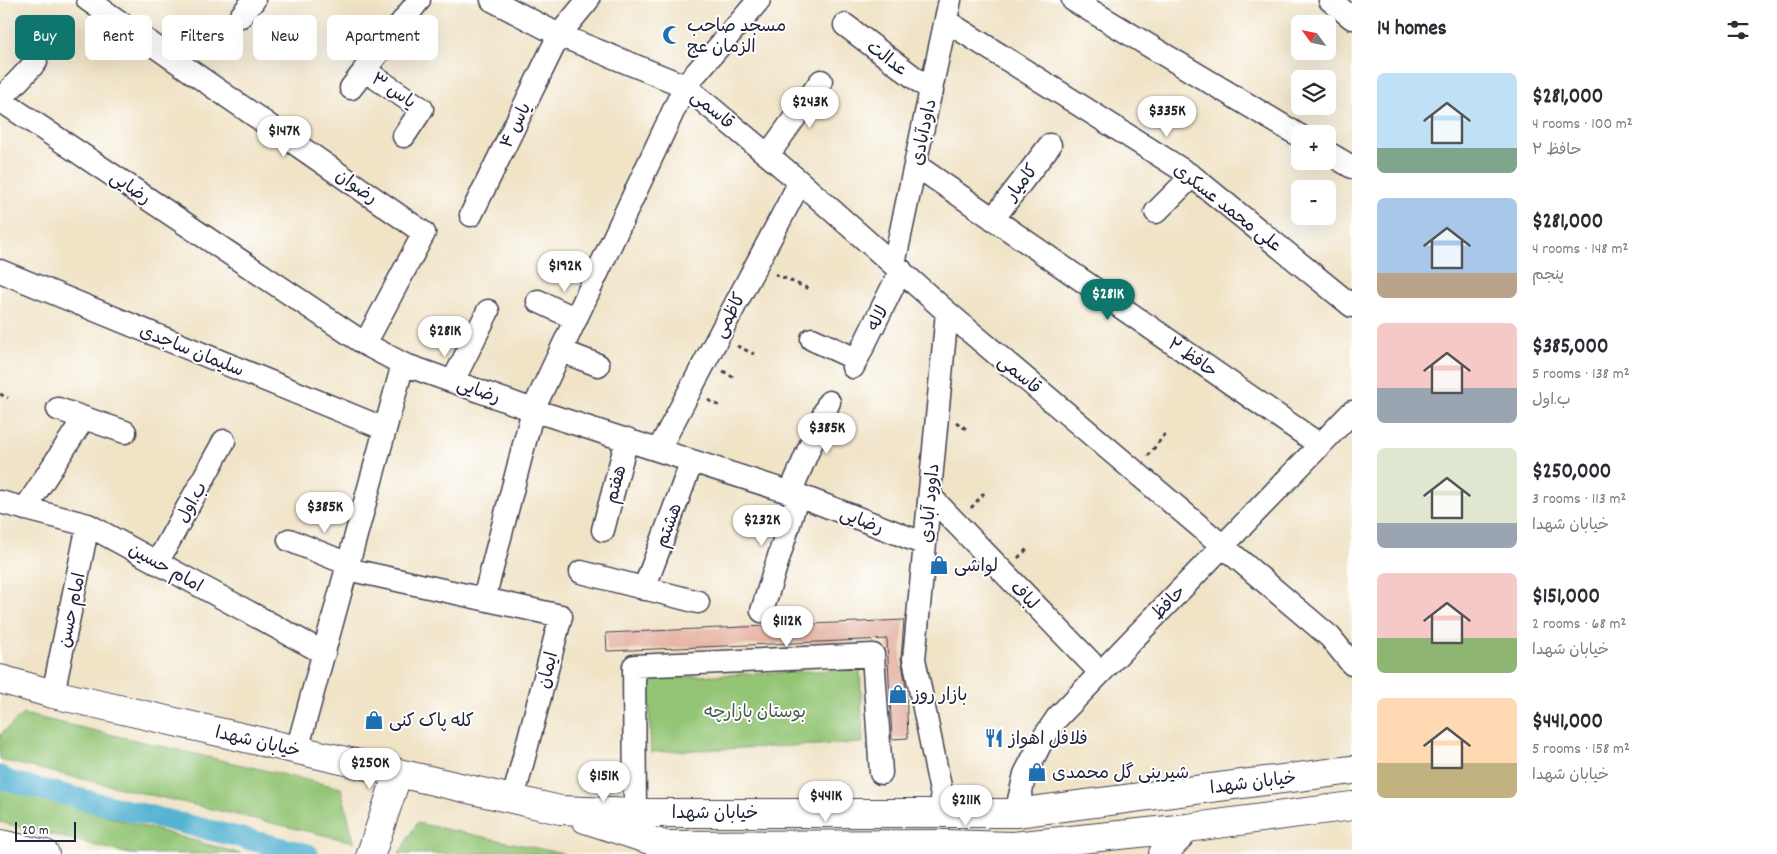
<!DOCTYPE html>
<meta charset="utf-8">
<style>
:root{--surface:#fff;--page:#f2f2f3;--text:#2b2b33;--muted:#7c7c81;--accent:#0f766e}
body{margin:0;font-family:Dekko,"Playpen Sans Arabic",sans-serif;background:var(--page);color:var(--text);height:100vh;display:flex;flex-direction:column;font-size:19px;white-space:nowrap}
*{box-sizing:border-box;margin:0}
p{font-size:16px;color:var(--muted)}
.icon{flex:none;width:28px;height:28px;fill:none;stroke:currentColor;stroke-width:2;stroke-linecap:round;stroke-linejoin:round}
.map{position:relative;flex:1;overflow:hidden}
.drawer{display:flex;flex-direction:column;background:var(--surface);width:425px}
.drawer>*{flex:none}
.top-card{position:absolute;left:15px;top:15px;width:475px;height:45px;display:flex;gap:10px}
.needle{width:32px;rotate:303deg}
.tools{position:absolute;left:1291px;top:15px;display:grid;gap:10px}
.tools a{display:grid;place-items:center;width:45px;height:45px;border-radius:8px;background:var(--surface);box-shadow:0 5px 20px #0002;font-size:25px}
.scale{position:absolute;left:15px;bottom:12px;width:61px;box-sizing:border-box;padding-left:5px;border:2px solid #22223b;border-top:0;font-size:14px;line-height:18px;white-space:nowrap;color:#22223b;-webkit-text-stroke:4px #fff;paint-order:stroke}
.price{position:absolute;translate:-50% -42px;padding:0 11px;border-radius:18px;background:#fff;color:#222;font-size:16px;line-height:32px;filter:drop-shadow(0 1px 2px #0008)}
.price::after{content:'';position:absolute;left:50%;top:30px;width:15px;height:11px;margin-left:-8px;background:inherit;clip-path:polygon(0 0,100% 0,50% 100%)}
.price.on{background:var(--accent);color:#fff}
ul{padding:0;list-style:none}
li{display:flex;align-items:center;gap:15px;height:125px;padding:0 25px}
li span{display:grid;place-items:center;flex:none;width:140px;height:100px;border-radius:8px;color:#555}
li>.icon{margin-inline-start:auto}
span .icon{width:60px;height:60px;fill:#fffc;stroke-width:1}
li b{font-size:21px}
h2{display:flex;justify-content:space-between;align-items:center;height:60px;padding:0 25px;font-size:21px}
.pill{padding:0 18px;border-radius:8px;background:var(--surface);box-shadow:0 5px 20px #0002;font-size:18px;line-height:45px}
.pill.on{background:var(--accent);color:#fff}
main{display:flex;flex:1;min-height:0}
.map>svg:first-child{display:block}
.green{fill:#93c575;stroke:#5a7458}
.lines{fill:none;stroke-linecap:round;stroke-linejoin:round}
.canal{stroke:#54b2d2;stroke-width:21}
.building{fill:#e6b5a6}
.minor-casing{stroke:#413f50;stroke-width:25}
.major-casing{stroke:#413f50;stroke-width:30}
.path{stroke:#413f50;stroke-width:3;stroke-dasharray:4 4;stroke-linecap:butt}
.minor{stroke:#fff;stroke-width:22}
.major{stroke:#fff;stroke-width:28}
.labels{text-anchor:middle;stroke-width:4;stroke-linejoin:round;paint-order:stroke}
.poi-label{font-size:18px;fill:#22223b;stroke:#fff;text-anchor:start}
.street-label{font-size:18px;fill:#22223b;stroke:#fff}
.park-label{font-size:18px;fill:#4a5b4f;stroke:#fff}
</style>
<main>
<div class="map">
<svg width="1352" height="854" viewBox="0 0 1352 854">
<rect width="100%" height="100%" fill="#fff"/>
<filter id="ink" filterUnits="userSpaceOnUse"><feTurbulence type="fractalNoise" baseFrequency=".02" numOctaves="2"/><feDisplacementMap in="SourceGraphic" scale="10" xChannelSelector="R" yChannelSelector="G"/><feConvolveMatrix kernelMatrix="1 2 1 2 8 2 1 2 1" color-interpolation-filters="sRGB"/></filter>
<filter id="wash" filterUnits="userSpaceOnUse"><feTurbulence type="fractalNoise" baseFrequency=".0096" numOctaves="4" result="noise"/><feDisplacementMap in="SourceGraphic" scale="20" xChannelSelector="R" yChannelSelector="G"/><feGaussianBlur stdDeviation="1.12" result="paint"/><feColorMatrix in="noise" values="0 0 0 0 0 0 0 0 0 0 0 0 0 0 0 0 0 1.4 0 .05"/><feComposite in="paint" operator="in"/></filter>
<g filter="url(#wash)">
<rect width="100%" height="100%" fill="#f0e3c6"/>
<path class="green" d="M860,669l3,74 -212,9 -3,-74z
M23,714l318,74 13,54 -354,-82v-25z
M0,786l241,68h-111l-130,-32z
M417,823l148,31h-166z"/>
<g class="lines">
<path class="canal" d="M0,776l8,5 300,73"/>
</g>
<g id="blocks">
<path class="building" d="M904,620l-3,38 5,29 2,51 -16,1 -5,-100 -280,12 -1,-18z"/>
</g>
</g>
<g filter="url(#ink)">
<use href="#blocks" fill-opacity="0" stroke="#413f50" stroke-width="1"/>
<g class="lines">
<g class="minor-casing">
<path id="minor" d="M88,0l336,233 -59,111
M492,0l67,35 126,51 115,96 147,130 383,325 22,27
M1073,0l227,136
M1330,0l22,18
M241,16l13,-16
M946,21l246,155 160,130
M845,25l87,66
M36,62l-36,38 365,244 38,20 130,46 265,85 127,49
M364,70l58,39 -18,27
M351,88l68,-88
M1328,153l24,14
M768,155l53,-74
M917,166l403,279
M1156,212l36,-36
M471,215l88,-180 29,-35
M993,219l57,-74
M894,264l56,-264
M0,271l385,158
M538,301l38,18
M812,339l44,20
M561,351l37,14
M853,367l48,-97
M453,381l35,-70
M58,409l67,23
M659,449l141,-267
M790,493l39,-91
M930,496l170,176
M0,502l88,23 236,128
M25,509l59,-91
M603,530l24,-91
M289,540l59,24
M157,563l67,-122
M347,569l214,47 -48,183
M581,572l117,30
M644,589l48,-128
M484,599l49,-189 152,-324 74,-86
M762,611l36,-116
M53,694l35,-169
M297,750l106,-386
M945,811l-31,-152 33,-347
M635,813l-1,-147 239,-11 8,118
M1016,813l9,-39 19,-37 13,-19 295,-306"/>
</g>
<g class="major-casing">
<path id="major" d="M0,679l53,15 507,116 75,3h381l336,-43
M585,819l80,26 280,-1 68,2 174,-18 165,-22
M0,844l45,10
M371,854l27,-81
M1163,854l24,-26"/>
</g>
<path class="path" d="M775,274l34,15
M737,346l17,8
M723,371l13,8
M0,394l8,4
M708,400l14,7
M956,422l13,9
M1148,456l17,-22
M971,508l13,-15
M1018,558l11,-11"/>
<use href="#minor" class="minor"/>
<use href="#major" class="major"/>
</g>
</g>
<defs>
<g id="mosque-bare" transform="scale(1.5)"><path d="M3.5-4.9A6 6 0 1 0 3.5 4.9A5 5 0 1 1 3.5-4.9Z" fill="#1f6fb2" stroke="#fff" stroke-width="2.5" paint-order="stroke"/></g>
<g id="shop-bare" transform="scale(1.5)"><path d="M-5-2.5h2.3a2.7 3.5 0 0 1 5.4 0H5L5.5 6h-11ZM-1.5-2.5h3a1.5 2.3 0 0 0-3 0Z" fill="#1f6fb2" stroke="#fff" stroke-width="2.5" paint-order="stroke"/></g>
<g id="restaurant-bare" transform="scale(1.5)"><path d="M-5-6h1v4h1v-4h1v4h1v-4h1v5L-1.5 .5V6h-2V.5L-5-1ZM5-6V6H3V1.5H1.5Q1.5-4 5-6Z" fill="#1f6fb2" stroke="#fff" stroke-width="2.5" paint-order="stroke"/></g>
</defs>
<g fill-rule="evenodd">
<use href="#mosque-bare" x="672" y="35"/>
<use href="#shop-bare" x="939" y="565"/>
<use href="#shop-bare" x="898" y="694"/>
<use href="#shop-bare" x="374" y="720"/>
<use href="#restaurant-bare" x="994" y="738"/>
<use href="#shop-bare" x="1037" y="772"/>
</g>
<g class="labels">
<g class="poi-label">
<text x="687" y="31">مسجد صاحب<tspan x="687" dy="21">الزمان عج</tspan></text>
<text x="954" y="571">لواشی</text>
<text x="913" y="700">بازار روز</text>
<text x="389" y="726">کله پاک کنی</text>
<text x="1009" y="744">فلافل اهواز</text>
<text x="1052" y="778">شیرینی گل محمدی</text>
</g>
<g class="street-label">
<text transform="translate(888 58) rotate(37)" y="6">عدالت</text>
<text transform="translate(394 90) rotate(34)" y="6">یاس ۳</text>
<text transform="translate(713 109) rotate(40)" y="6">قاسمی</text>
<text transform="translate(515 125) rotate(-64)" y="6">یاس ۴</text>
<text transform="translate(923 132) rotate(-78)" y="6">داودآبادی</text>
<text transform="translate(1021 182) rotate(-52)" y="6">کامیار</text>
<text transform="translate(357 186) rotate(35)" y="6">رضوان</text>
<text transform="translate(131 187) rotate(34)" y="6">رضایی</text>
<text transform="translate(1228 207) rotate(38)" y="6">علی محمد عسکری</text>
<text transform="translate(729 315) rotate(-62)" y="6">کاظمی</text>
<text transform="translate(877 318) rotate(-63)" y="6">لاله</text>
<text transform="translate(192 350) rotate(22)" y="6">سلیمان ساجدی</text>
<text transform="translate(1193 357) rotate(35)" y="6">حافظ ۲</text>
<text transform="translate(1020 374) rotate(40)" y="6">قاسمی</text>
<text transform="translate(479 390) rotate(20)" y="6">رضایی</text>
<text transform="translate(615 484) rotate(-75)" y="6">هفتم</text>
<text transform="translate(191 502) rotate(-61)" y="6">ب.اول</text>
<text transform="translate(929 503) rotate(-85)" y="6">داوود آبادی</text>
<text transform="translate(862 520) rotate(21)" y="6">رضایی</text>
<text transform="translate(668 525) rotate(-70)" y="6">هشتم</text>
<text transform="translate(166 567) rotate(29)" y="6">امام حسین</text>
<text transform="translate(1025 595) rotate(46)" y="6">لباف</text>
<text transform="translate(1168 602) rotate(-46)" y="6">حافظ</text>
<text transform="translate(71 610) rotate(-78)" y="6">امام حسن</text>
<text transform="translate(547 670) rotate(-76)" y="6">ایمان</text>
<text transform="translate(258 741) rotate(13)" y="6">خیابان شهدا</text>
<text transform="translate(1253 782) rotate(-7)" y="6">خیابان شهدا</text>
<text x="715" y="818">خیابان شهدا</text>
</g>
<g class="park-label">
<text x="755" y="717">بوستان بازارچه</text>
</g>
</g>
</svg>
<div class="tools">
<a><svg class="needle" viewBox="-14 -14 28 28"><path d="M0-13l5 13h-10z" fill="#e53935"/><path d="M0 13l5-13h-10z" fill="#7c7c81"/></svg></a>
<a><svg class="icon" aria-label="layers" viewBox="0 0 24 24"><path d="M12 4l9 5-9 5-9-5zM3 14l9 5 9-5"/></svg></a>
<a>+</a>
<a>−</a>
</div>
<div class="scale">20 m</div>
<b class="price" style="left:810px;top:129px">$243K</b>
<b class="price" style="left:1167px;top:138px">$335K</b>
<b class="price" style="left:284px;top:158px">$147K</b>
<b class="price" style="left:565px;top:293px">$192K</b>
<b class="price on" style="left:1108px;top:321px">$281K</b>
<b class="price" style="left:445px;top:358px">$281K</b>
<b class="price" style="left:827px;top:455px">$385K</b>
<b class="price" style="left:325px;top:534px">$385K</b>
<b class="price" style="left:762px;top:547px">$232K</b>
<b class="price" style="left:787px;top:648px">$112K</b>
<b class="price" style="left:370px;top:790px">$250K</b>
<b class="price" style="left:604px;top:803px">$151K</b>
<b class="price" style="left:826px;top:823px">$441K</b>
<b class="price" style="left:966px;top:827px">$211K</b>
<div class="top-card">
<a class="pill on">Buy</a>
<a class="pill">Rent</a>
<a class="pill">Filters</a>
<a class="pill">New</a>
<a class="pill">Apartment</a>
</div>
</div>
<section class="drawer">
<h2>14 homes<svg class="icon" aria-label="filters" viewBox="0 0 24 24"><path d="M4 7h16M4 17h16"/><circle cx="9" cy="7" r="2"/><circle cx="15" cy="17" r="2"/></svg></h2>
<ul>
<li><span style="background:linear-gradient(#bfe0f5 75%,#7fa58c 0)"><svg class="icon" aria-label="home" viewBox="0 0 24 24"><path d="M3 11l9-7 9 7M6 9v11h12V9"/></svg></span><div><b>$281,000</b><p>4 rooms · 100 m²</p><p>حافظ ۲</p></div></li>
<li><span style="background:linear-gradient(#a9c7e8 75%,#b9a48a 0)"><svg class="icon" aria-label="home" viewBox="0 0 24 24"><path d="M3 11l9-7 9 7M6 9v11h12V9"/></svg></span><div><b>$281,000</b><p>4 rooms · 148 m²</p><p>پنجم</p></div></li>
<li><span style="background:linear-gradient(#f6c9c9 65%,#9aa5b1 0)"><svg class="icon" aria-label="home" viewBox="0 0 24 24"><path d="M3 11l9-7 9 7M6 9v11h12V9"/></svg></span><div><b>$385,000</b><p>5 rooms · 138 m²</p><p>ب.اول</p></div></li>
<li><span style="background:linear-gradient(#dfe7d0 75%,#9aa5b1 0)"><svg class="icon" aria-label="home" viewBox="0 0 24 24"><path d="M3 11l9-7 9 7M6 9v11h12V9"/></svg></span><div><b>$250,000</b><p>3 rooms · 113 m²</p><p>خیابان شهدا</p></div></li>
<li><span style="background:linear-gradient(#f6c9c9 65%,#8fb573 0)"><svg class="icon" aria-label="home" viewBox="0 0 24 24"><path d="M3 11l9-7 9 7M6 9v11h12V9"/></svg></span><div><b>$151,000</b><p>2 rooms · 68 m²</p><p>خیابان شهدا</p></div></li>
<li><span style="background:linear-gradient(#ffd9b3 65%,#c2b280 0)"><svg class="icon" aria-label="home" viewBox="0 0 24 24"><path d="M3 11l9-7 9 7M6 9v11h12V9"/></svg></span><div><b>$441,000</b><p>5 rooms · 158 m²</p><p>خیابان شهدا</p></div></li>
</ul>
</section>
</main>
